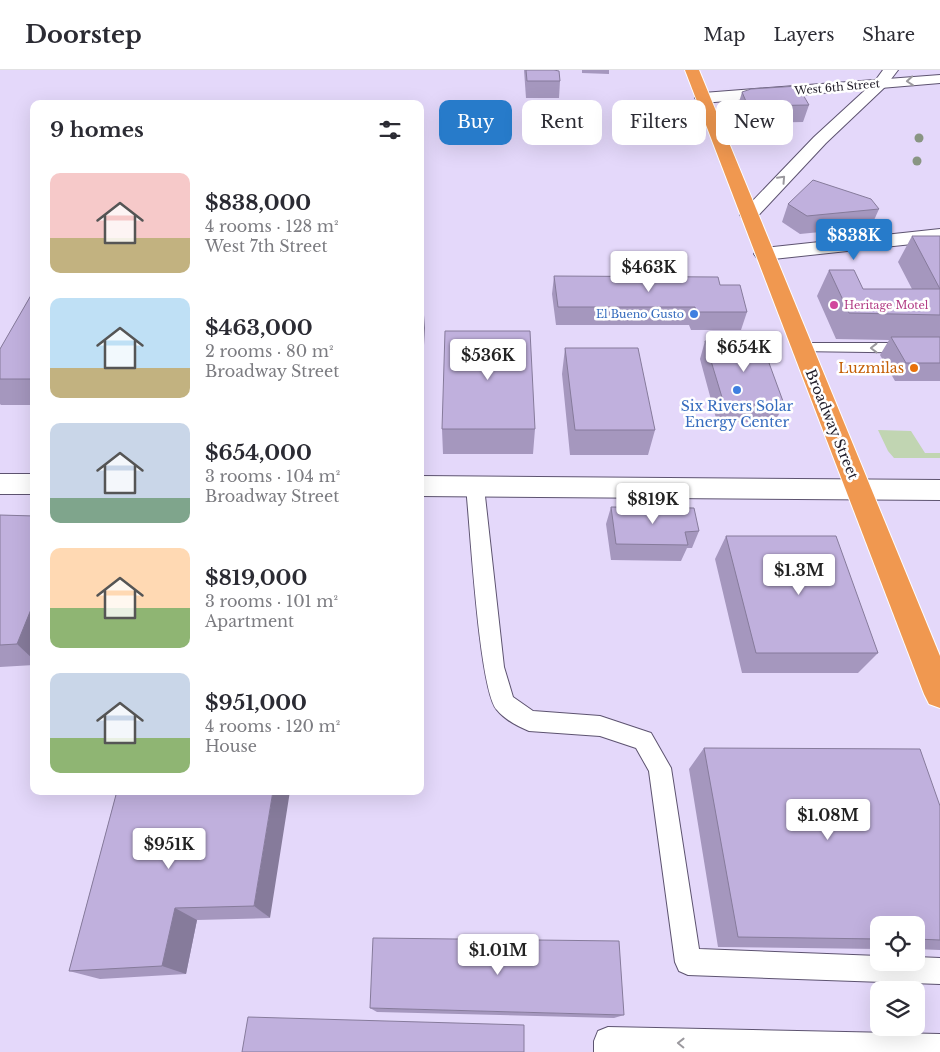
<!DOCTYPE html>
<meta charset="utf-8">
<style>
:root{--surface:#fff;--page:#f7f7f7;--text:#2b2b33;--muted:#7c7c81;--line:#e1e1e2;--accent:#277bca}
body{margin:0;font-family:"Libre Baskerville",serif;background:var(--page);color:var(--text);height:100vh;display:flex;flex-direction:column;font-size:19px;white-space:nowrap}
*{box-sizing:border-box;margin:0}
p{font-size:16px;color:var(--muted)}
.icon{flex:none;width:28px;height:28px;fill:none;stroke:currentColor;stroke-width:2;stroke-linecap:round;stroke-linejoin:round}
.map{position:relative;flex:1;overflow:hidden}
.panel{position:absolute;left:30px;top:30px;width:394px;height:695px;display:flex;flex-direction:column;background:var(--surface);border-radius:10px;box-shadow:0 5px 20px #0002}
.panel>*{flex:none}
.top-card{position:absolute;left:439px;top:30px;width:426px;height:45px;display:flex;gap:10px}
.buttons{position:absolute;left:870px;top:846px;display:grid;gap:10px}
.buttons a{display:grid;place-items:center;width:55px;height:55px;border-radius:10px;background:var(--surface);box-shadow:0 5px 20px #0002;font-size:25px}
.price{position:absolute;translate:-50% -42px;padding:0 11px;border-radius:5px;background:#fff;color:#222;font-size:16px;line-height:32px;filter:drop-shadow(0 1px 2px #0008)}
.price::after{content:'';position:absolute;left:50%;top:30px;width:15px;height:11px;margin-left:-8px;background:inherit;clip-path:polygon(0 0,100% 0,50% 100%)}
.price.active{background:var(--accent);color:#fff}
ul{padding:0;list-style:none}
li{display:flex;align-items:center;gap:15px;height:125px;padding:0 20px}
li span{display:grid;place-items:center;flex:none;width:140px;height:100px;border-radius:10px;color:#555}
li>.icon{margin-inline-start:auto}
span .icon{width:60px;height:60px;fill:#fffc;stroke-width:1}
li b{font-size:21px}
h2{display:flex;justify-content:space-between;align-items:center;height:60px;padding:0 20px;font-size:21px}
.pill{padding:0 18px;border-radius:10px;background:var(--surface);box-shadow:0 5px 20px #0002;font-size:18px;line-height:45px}
.pill.active{background:var(--accent);color:#fff}
header{display:flex;align-items:center;gap:30px;box-sizing:border-box;height:70px;padding:0 25px;background:var(--surface);border-bottom:1px solid var(--line)}
header strong{font-size:24px}
nav{display:flex;gap:28px;margin-inline-start:auto;font-size:18px}
.map>svg:first-child{display:block}
.green{fill:#c1d5b2}
.lines{fill:none;stroke-linecap:round;stroke-linejoin:round}
.service-casing{stroke:#5d5370;stroke-width:2}
.minor-casing{stroke:#5d5370;stroke-width:2}
.tertiary-casing{stroke:#5d5370;stroke-width:2}
.trunk-casing{stroke:#fff;stroke-width:2}
.service{fill:#fff;fill-rule:evenodd}
.minor{fill:#fff;fill-rule:evenodd}
.tertiary{fill:#fff;fill-rule:evenodd}
.trunk{fill:#f09850;fill-rule:evenodd}
.tree{fill:#899583}
.wall{fill:#a597be}
.shaded-wall{fill:#867b9b}
.building{fill:#c0b0dd;stroke:#867b9b}
.oneway{stroke:#9b999e}
.hotel-dot{fill:#d1479c;stroke:#fff;stroke-width:2}
.shop-dot{fill:#3f7fe0;stroke:#fff;stroke-width:2}
.food-dot{fill:#e8710a;stroke:#fff;stroke-width:2}
.labels{text-anchor:middle;stroke-width:5;stroke-linejoin:round;paint-order:stroke}
.far-street-label{font-size:11px;fill:#201c28;stroke:#fff}
.far-hotel-label{font-size:11px;fill:#b23c85;stroke:#fff;text-anchor:start}
.far-shop-label{font-size:11px;fill:#366cbe;stroke:#fff;text-anchor:end}
.food-label{font-size:14px;fill:#c56008;stroke:#fff;text-anchor:end}
.shop-label{font-size:14px;fill:#366cbe;stroke:#fff}
.street-label{font-size:14px;fill:#201c28;stroke:#fff}
</style>
<header>
<strong>Doorstep</strong>
<nav><a>Map</a><a>Layers</a><a>Share</a></nav>
</header>
<div class="map">
<svg width="940" height="982" viewBox="0 0 940 982">
<rect width="100%" height="100%" fill="#e4d8fa"/>
<path class="green" d="M878,360l33,1 14,22h15v5h-46l-6,-7z"/>
<g class="lines">
<g class="service-casing">
<path id="service" d="M801,273h139v10l-144,-2 -2,-3 2,-3z
M475,410l6,2 3,5 20,180 9,30 20,14 67,5 51,17 20,35 28,181 180,7v6h37v-5l24,1v26l-252,-9 -9,-4 -4,-9 -26,-191 -13,-23 -36,-12 -71,-5c-10,-4 -25,-12 -32,-21 -18,-19 -27,-187 -31,-223l3,-5z
M608,957l332,7v18h-346v-11l4,-10z"/>
</g>
<g class="minor-casing">
<path id="minor" d="M883,0h15l-13,17 -59,56 -71,76 -6,1 -6,-1 -3,-4 3,-4 71,-74 61,-56z
M0,404h34v20h-34z
M420,406l520,4v20l-520,-4z"/>
</g>
<g class="tertiary-casing">
<path id="tertiary" d="M940,5v8l-237,20 -5,-2 -3,-3 3,-3 5,-2z
M940,159v12l-176,19 -7,-2 -3,-4 3,-4 7,-2z"/>
</g>
<g class="trunk-casing">
<path id="trunk" d="M685,0h14l241,586v52l-11,-4 -5,-10z"/>
</g>
<use href="#service" class="service"/>
<use href="#minor" class="minor"/>
<use href="#tertiary" class="tertiary"/>
<use href="#trunk" class="trunk"/>
</g>
<g class="tree">
<circle cx="919" cy="68" r="4.5"/>
<circle cx="917" cy="91" r="4.5"/>
</g>
<path class="wall" d="M524,0h30l6,11 -1,17h-33z
M582,0h27v4l-27,-1z
M742,22l67,13 -6,17 -60,1 -6,-14z
M788,134l91,5 -8,18 -71,7 -18,-12z
M912,166h28v145h-45l-15,-26 9,-15 -53,-1 -19,-43 12,-26 34,19h49l-14,-27z
M554,206l166,9 27,27 -6,18h-50l-2,-5h-133l-4,-31z
M34,220v115h-33l-1,-1v-55z
M705,271l79,63 -9,18h-58l-17,-63z
M565,278l90,82 -7,25h-78l-8,-81z
M442,359h93l-2,25h-90z
M611,437l88,24 -7,17h-5l-6,13 -70,-1 -5,-36z
M0,445l34,1v149l-34,2z
M726,466l152,117 -20,20h-116l-27,-114z
M704,678l236,58v144l-24,-1v-24h-37v24l-161,-2 -29,-178z
M117,721l153,127 -73,2 -11,54 -86,5 -31,-8z
M370,938l254,7 -10,3 -237,-6z"/>
<path class="shaded-wall" d="M423,232l2,26 -5,86v-58z
M34,532v58l-17,-16z
M273,721h17l-20,127 -16,-12z
M175,838l22,12 -11,54 -24,-8z"/>
<path class="building" d="M526,0h28l5,1 1,10h-33z
M798,16l11,19 -61,1 -6,-14 9,-3z
M813,110l58,19 8,10 -72,7 -19,-12z
M912,166h28v53z
M829,200h25l9,19h77v26l-91,-2z
M554,206l164,1 2,8h20l7,27h-51l-1,-5h-137z
M34,220v89h-34v-30z
M420,232h3l-3,54z
M445,261h85l5,98h-93z
M891,267h49v26h-34z
M705,271h56l23,63h-60z
M565,278h73l17,82h-80z
M611,437l83,1 5,23 -14,1 3,13 -72,-1z
M0,445l34,1v86l-17,42 -17,1z
M726,466h110l42,117h-122z
M704,678l216,1 20,57v134l-24,-1v-14h-37v14l-141,-2z
M117,721h156l-19,115 -79,2 -13,58 -93,5z
M373,868l246,3 5,74 -254,-7z
M248,947l276,8v27h-282z"/>
<defs><path id="oneway-chevron" d="M-2-3.5L2.5 0L-2 3.5" fill="none" stroke-width="1.6" stroke-linecap="round" stroke-linejoin="round" transform="scale(1.25)"/></defs>
<g class="oneway">
<use href="#oneway-chevron" transform="translate(910 11) rotate(175)"/>
<use href="#oneway-chevron" transform="translate(782 109) rotate(-47)"/>
<use href="#oneway-chevron" transform="translate(874 278) rotate(180)"/>
<use href="#oneway-chevron" transform="translate(681 973) rotate(-179)"/>
</g>
<circle class="hotel-dot" cx="834" cy="235" r="5"/>
<g class="shop-dot">
<circle cx="694" cy="244" r="5"/>
<circle cx="737" cy="320" r="5"/>
</g>
<circle class="food-dot" cx="914" cy="298" r="5"/>
<g class="labels">
<g class="far-street-label">
<text transform="translate(837 17) rotate(-5)" y="4">West 6th Street</text>
</g>
<g class="far-hotel-label">
<text x="844" y="239">Heritage Motel</text>
</g>
<g class="far-shop-label">
<text x="684" y="248">El Bueno Gusto</text>
</g>
<g class="food-label">
<text x="904" y="303">Luzmilas</text>
</g>
<g class="shop-label">
<text x="737" y="341">Six Rivers Solar<tspan x="737" dy="16">Energy Center</tspan></text>
</g>
<g class="street-label">
<text transform="translate(832 354) rotate(68)" y="5">Broadway Street</text>
</g>
</g>
</svg>
<div class="buttons">
<a><svg class="icon" aria-label="locate" viewBox="0 0 24 24"><circle cx="12" cy="12" r="6"/><path d="M12 2v4M12 18v4M2 12h4M18 12h4"/></svg></a>
<a><svg class="icon" aria-label="layers" viewBox="0 0 24 24"><path d="M12 4l9 5-9 5-9-5zM3 14l9 5 9-5"/></svg></a>
</div>
<b class="price active" style="left:854px;top:191px">$838K</b>
<b class="price" style="left:649px;top:223px">$463K</b>
<b class="price" style="left:744px;top:303px">$654K</b>
<b class="price" style="left:488px;top:311px">$536K</b>
<b class="price" style="left:653px;top:455px">$819K</b>
<b class="price" style="left:799px;top:526px">$1.3M</b>
<b class="price" style="left:828px;top:771px">$1.08M</b>
<b class="price" style="left:169px;top:800px">$951K</b>
<b class="price" style="left:498px;top:906px">$1.01M</b>
<div class="top-card">
<a class="pill active">Buy</a>
<a class="pill">Rent</a>
<a class="pill">Filters</a>
<a class="pill">New</a>
</div>
<section class="panel">
<h2>9 homes<svg class="icon" aria-label="filters" viewBox="0 0 24 24"><path d="M4 7h16M4 17h16"/><circle cx="9" cy="7" r="2"/><circle cx="15" cy="17" r="2"/></svg></h2>
<ul>
<li><span style="background:linear-gradient(#f6c9c9 65%,#c2b280 0)"><svg class="icon" aria-label="home" viewBox="0 0 24 24"><path d="M3 11l9-7 9 7M6 9v11h12V9"/></svg></span><div><b>$838,000</b><p>4 rooms · 128 m²</p><p>West 7th Street</p></div></li>
<li><span style="background:linear-gradient(#bfe0f5 70%,#c2b280 0)"><svg class="icon" aria-label="home" viewBox="0 0 24 24"><path d="M3 11l9-7 9 7M6 9v11h12V9"/></svg></span><div><b>$463,000</b><p>2 rooms · 80 m²</p><p>Broadway Street</p></div></li>
<li><span style="background:linear-gradient(#c9d6e8 75%,#7fa58c 0)"><svg class="icon" aria-label="home" viewBox="0 0 24 24"><path d="M3 11l9-7 9 7M6 9v11h12V9"/></svg></span><div><b>$654,000</b><p>3 rooms · 104 m²</p><p>Broadway Street</p></div></li>
<li><span style="background:linear-gradient(#ffd9b3 60%,#8fb573 0)"><svg class="icon" aria-label="home" viewBox="0 0 24 24"><path d="M3 11l9-7 9 7M6 9v11h12V9"/></svg></span><div><b>$819,000</b><p>3 rooms · 101 m²</p><p>Apartment</p></div></li>
<li><span style="background:linear-gradient(#c9d6e8 65%,#8fb573 0)"><svg class="icon" aria-label="home" viewBox="0 0 24 24"><path d="M3 11l9-7 9 7M6 9v11h12V9"/></svg></span><div><b>$951,000</b><p>4 rooms · 120 m²</p><p>House</p></div></li>
</ul>
</section>
</div>
